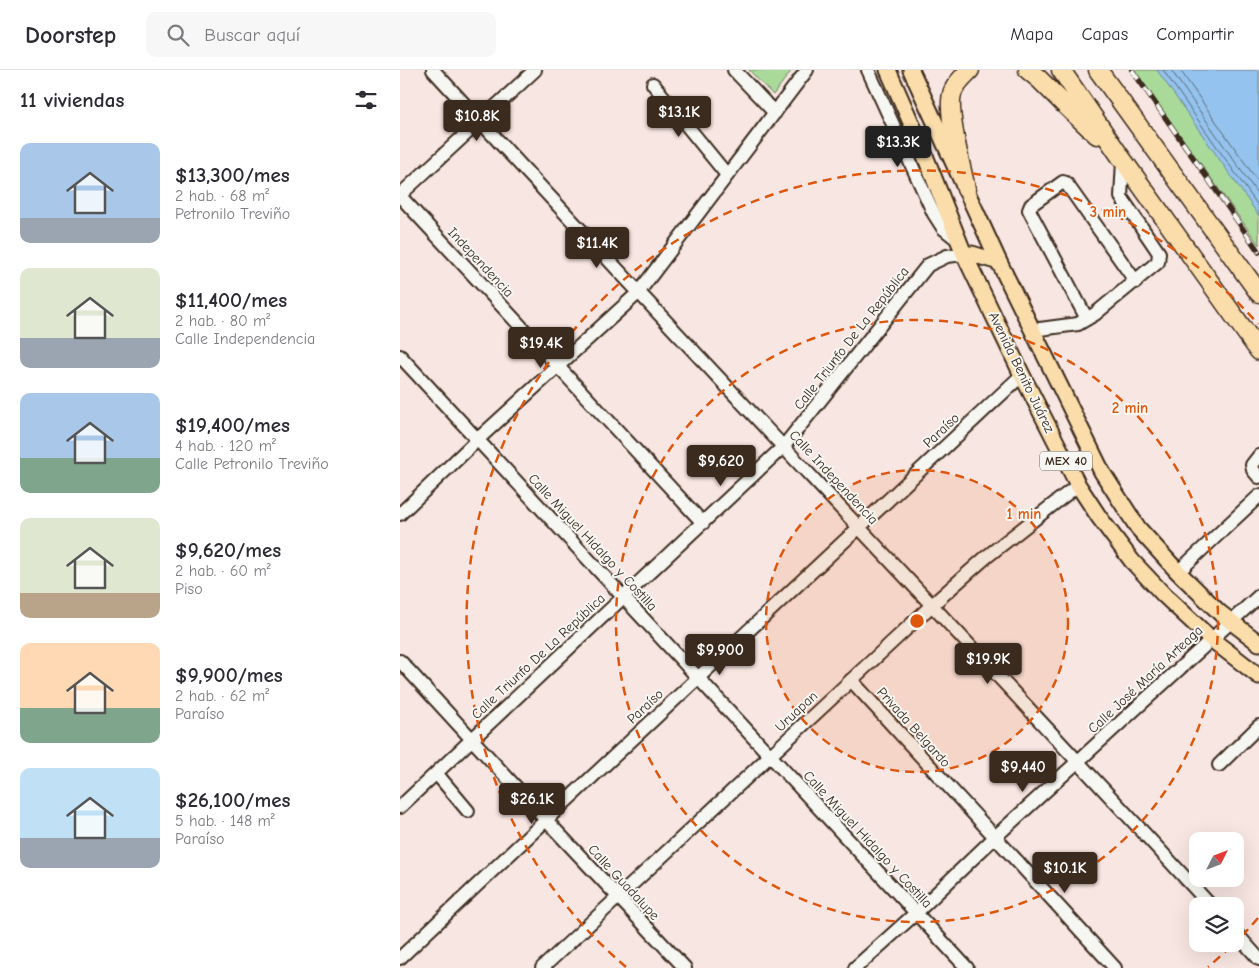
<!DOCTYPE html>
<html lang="es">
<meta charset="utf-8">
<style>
:root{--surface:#fff;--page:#f7f7f7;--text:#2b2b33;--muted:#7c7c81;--line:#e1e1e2;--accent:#3b2a1e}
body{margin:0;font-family:"Comic Neue",sans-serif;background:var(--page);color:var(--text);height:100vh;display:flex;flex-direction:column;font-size:19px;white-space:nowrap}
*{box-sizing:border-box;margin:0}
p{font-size:16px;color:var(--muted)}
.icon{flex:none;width:28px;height:28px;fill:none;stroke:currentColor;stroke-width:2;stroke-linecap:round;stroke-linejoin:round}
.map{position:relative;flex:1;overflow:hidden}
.details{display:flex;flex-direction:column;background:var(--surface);width:400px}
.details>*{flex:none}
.needle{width:32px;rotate:48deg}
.controls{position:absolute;left:789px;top:762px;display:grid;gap:10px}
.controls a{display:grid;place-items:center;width:55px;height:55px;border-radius:10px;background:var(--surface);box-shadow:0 5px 20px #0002;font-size:25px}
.price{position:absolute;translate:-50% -42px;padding:0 11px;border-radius:5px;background:var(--accent);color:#fff;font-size:16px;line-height:32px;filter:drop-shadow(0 1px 2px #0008)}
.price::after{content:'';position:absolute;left:50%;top:30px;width:15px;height:11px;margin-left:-8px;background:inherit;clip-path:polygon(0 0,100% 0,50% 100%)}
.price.active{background:#222;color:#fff}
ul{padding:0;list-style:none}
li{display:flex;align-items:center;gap:15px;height:125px;padding:0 20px}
li span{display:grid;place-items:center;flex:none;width:140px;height:100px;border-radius:10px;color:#555}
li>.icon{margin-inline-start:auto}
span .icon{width:60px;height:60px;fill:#fffc;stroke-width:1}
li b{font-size:21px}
h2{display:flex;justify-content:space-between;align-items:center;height:60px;padding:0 20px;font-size:21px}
header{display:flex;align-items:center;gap:30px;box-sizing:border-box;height:70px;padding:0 25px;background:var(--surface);border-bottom:1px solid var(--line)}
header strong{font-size:24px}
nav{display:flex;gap:28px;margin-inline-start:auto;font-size:18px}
.search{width:350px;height:45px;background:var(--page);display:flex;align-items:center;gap:12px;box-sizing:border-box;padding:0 18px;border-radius:10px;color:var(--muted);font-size:19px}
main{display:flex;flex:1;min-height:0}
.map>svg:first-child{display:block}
.green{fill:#a9da9a;stroke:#72825c}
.water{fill:#93c3ee;stroke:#70869b}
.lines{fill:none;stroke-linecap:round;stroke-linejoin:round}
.shore{stroke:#5e6771;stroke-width:1}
.minor-casing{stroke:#3b2a1e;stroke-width:16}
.major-casing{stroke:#3b2a1e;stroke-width:19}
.highway-casing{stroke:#3b2a1e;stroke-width:21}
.minor{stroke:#f6f6f2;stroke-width:12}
.major{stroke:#fbddab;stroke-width:15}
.highway{stroke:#fbddab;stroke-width:18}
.rail-casing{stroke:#3b2a1e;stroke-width:5.5}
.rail{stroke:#f6f6f2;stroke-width:4;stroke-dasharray:11;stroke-linecap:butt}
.ring{fill:none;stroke:#df570d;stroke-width:2.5;stroke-dasharray:9 6}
.labels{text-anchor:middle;stroke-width:4;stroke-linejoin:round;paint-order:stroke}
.shield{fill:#f6f6f2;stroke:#73675e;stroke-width:1}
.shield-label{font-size:12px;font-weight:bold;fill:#3b2a1e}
.street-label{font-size:14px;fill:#3b2a1e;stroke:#f6f6f2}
.centre{fill:#df570d;stroke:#f6f6f2;stroke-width:2.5}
.ring-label{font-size:15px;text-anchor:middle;font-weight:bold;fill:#df570d;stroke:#f6f6f2;stroke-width:4;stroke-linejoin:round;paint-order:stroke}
</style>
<header>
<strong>Doorstep</strong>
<div class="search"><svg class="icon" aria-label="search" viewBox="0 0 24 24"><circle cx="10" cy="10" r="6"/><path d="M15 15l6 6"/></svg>Buscar aquí</div>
<nav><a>Mapa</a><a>Capas</a><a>Compartir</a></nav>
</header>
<main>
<section class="details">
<h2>11 viviendas<svg class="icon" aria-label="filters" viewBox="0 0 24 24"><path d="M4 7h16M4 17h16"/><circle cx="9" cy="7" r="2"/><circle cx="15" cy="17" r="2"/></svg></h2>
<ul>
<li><span style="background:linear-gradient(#a9c7e8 75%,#9aa5b1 0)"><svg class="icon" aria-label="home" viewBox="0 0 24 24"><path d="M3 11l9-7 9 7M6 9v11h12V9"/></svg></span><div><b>$13,300/mes</b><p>2 hab. · 68 m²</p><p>Petronilo Treviño</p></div></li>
<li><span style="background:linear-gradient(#dfe7d0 70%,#9aa5b1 0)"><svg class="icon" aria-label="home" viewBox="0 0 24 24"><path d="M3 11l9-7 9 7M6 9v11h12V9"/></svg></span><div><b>$11,400/mes</b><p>2 hab. · 80 m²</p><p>Calle Independencia</p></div></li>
<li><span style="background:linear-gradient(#a9c7e8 65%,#7fa58c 0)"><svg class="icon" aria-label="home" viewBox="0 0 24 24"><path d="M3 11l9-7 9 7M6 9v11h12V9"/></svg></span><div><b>$19,400/mes</b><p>4 hab. · 120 m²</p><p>Calle Petronilo Treviño</p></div></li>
<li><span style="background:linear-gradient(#dfe7d0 75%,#b9a48a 0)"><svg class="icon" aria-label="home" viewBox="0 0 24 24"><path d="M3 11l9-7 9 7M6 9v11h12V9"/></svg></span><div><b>$9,620/mes</b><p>2 hab. · 60 m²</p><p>Piso</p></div></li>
<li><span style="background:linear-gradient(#ffd9b3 65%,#7fa58c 0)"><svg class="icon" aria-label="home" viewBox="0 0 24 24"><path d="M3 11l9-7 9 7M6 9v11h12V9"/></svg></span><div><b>$9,900/mes</b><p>2 hab. · 62 m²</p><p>Paraíso</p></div></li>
<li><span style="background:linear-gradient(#bfe0f5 70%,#9aa5b1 0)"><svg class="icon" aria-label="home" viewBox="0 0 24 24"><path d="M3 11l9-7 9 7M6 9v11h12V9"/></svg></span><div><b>$26,100/mes</b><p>5 hab. · 148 m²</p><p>Paraíso</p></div></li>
</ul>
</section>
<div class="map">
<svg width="859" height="898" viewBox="0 0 859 898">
<rect width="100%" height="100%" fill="#f8e6e2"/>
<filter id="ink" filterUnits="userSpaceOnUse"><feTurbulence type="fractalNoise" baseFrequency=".02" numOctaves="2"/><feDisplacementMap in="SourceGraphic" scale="10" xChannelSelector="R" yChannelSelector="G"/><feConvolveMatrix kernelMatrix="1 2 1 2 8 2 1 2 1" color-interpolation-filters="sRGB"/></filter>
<g filter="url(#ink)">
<path class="green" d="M349,0h43l-19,25z
M733,0h126v175l-17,-24z"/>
<path class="water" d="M757,0h102v146z"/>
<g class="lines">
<path class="shore" d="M763,0l96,137
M771,0l88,126
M780,0l79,113"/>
<g class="minor-casing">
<path id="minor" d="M33,0c257,281 521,555 778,836
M334,0l41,43
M468,0l66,144 9,14 15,12
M253,14l74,91
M0,125l135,-125
M0,126l303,327
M687,249l-58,-109 2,-5 32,-23 3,1 70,99
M632,260l46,-6 17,-10 63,-52 1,-9 -38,-56 2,-36
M0,286l567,612
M859,386l-7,9 1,5 6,7
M0,444l77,-74 161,-147 169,-223
M778,502l81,-76
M0,591l146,159 139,148
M451,610l264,288
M819,695l40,-39
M36,703l32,38
M0,737l384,-361 144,-181 19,-9 17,-2
M835,862l24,27
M0,888l146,-138 476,-445
M142,898l390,-363 53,-47 93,-73
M455,898l61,-55 78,-75 265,-242"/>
</g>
<g class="major-casing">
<path id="major" d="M488,0l32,73 44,111 58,121 56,110 21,32 33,44 32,34 47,44 48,37
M511,0l88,192 103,210 36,56 40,44 42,41 39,30
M564,184h8l27,8"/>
</g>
<g class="highway-casing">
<path id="highway" d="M628,0l11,9 25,25 33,31
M661,0l59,86 139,195
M698,0l161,223
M566,119c-4,-21 -21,-80 -13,-98 4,-9 11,-15 17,-21"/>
</g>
<use href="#minor" class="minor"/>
<use href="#major" class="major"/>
<use href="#highway" class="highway"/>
<g class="rail-casing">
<path id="rail" d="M732,0l127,182"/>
</g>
<use href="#rail" class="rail"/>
</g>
</g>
<circle cx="517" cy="551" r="151" fill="#df570d" fill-opacity=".12"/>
<g class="ring">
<circle cx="517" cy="551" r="151"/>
<circle cx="517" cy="551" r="301"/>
<path d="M858 848A452 452 0 0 1 837 871M831 876A452 452 0 0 1 808 897M226 897A452 452 0 1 1 858 254"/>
</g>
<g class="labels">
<rect class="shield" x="640" y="381.5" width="52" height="19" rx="4"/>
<g class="shield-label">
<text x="666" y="395">MEX 40</text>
</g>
<g class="street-label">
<text transform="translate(81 192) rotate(47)" y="5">Independencia</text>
<text transform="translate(451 268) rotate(-52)" y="5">Calle Triunfo De La República</text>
<text transform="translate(622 302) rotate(64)" y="5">Avenida Benito Juárez</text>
<text transform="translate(541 360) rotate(-43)" y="5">Paraíso</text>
<text transform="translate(434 407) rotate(47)" y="5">Calle Independencia</text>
<text transform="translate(193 472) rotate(47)" y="5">Calle Miguel Hidalgo y Costilla</text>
<text transform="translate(138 586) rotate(-43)" y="5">Calle Triunfo De La República</text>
<text transform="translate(745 609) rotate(-43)" y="5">Calle José María Arteaga</text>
<text transform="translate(245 636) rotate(-43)" y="5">Paraíso</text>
<text transform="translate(396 641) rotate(-43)" y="5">Uruapan</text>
<text transform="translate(514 657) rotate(48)" y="5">Privada Belgardo</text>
<text transform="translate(468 769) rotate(47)" y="5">Calle Miguel Hidalgo y Costilla</text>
<text transform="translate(224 812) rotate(47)" y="5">Calle Guadalupe</text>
</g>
</g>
<circle cx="517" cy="551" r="8" class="centre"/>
<g class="ring-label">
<text x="708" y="147">3 min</text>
<text x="730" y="343">2 min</text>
<text x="624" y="449">1 min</text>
</g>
</svg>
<div class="controls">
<a><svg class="needle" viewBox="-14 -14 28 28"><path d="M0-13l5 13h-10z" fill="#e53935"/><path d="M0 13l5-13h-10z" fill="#7c7c81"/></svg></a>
<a><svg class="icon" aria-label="layers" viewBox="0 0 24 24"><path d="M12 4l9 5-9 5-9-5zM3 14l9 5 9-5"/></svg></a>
</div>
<b class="price" style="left:279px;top:68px">$13.1K</b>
<b class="price" style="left:77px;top:72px">$10.8K</b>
<b class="price active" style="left:498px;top:98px">$13.3K</b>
<b class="price" style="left:197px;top:199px">$11.4K</b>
<b class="price" style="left:141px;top:299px">$19.4K</b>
<b class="price" style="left:321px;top:417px">$9,620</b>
<b class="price" style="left:320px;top:606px">$9,900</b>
<b class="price" style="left:588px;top:615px">$19.9K</b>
<b class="price" style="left:623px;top:723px">$9,440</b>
<b class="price" style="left:132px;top:755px">$26.1K</b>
<b class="price" style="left:665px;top:824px">$10.1K</b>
</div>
</main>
